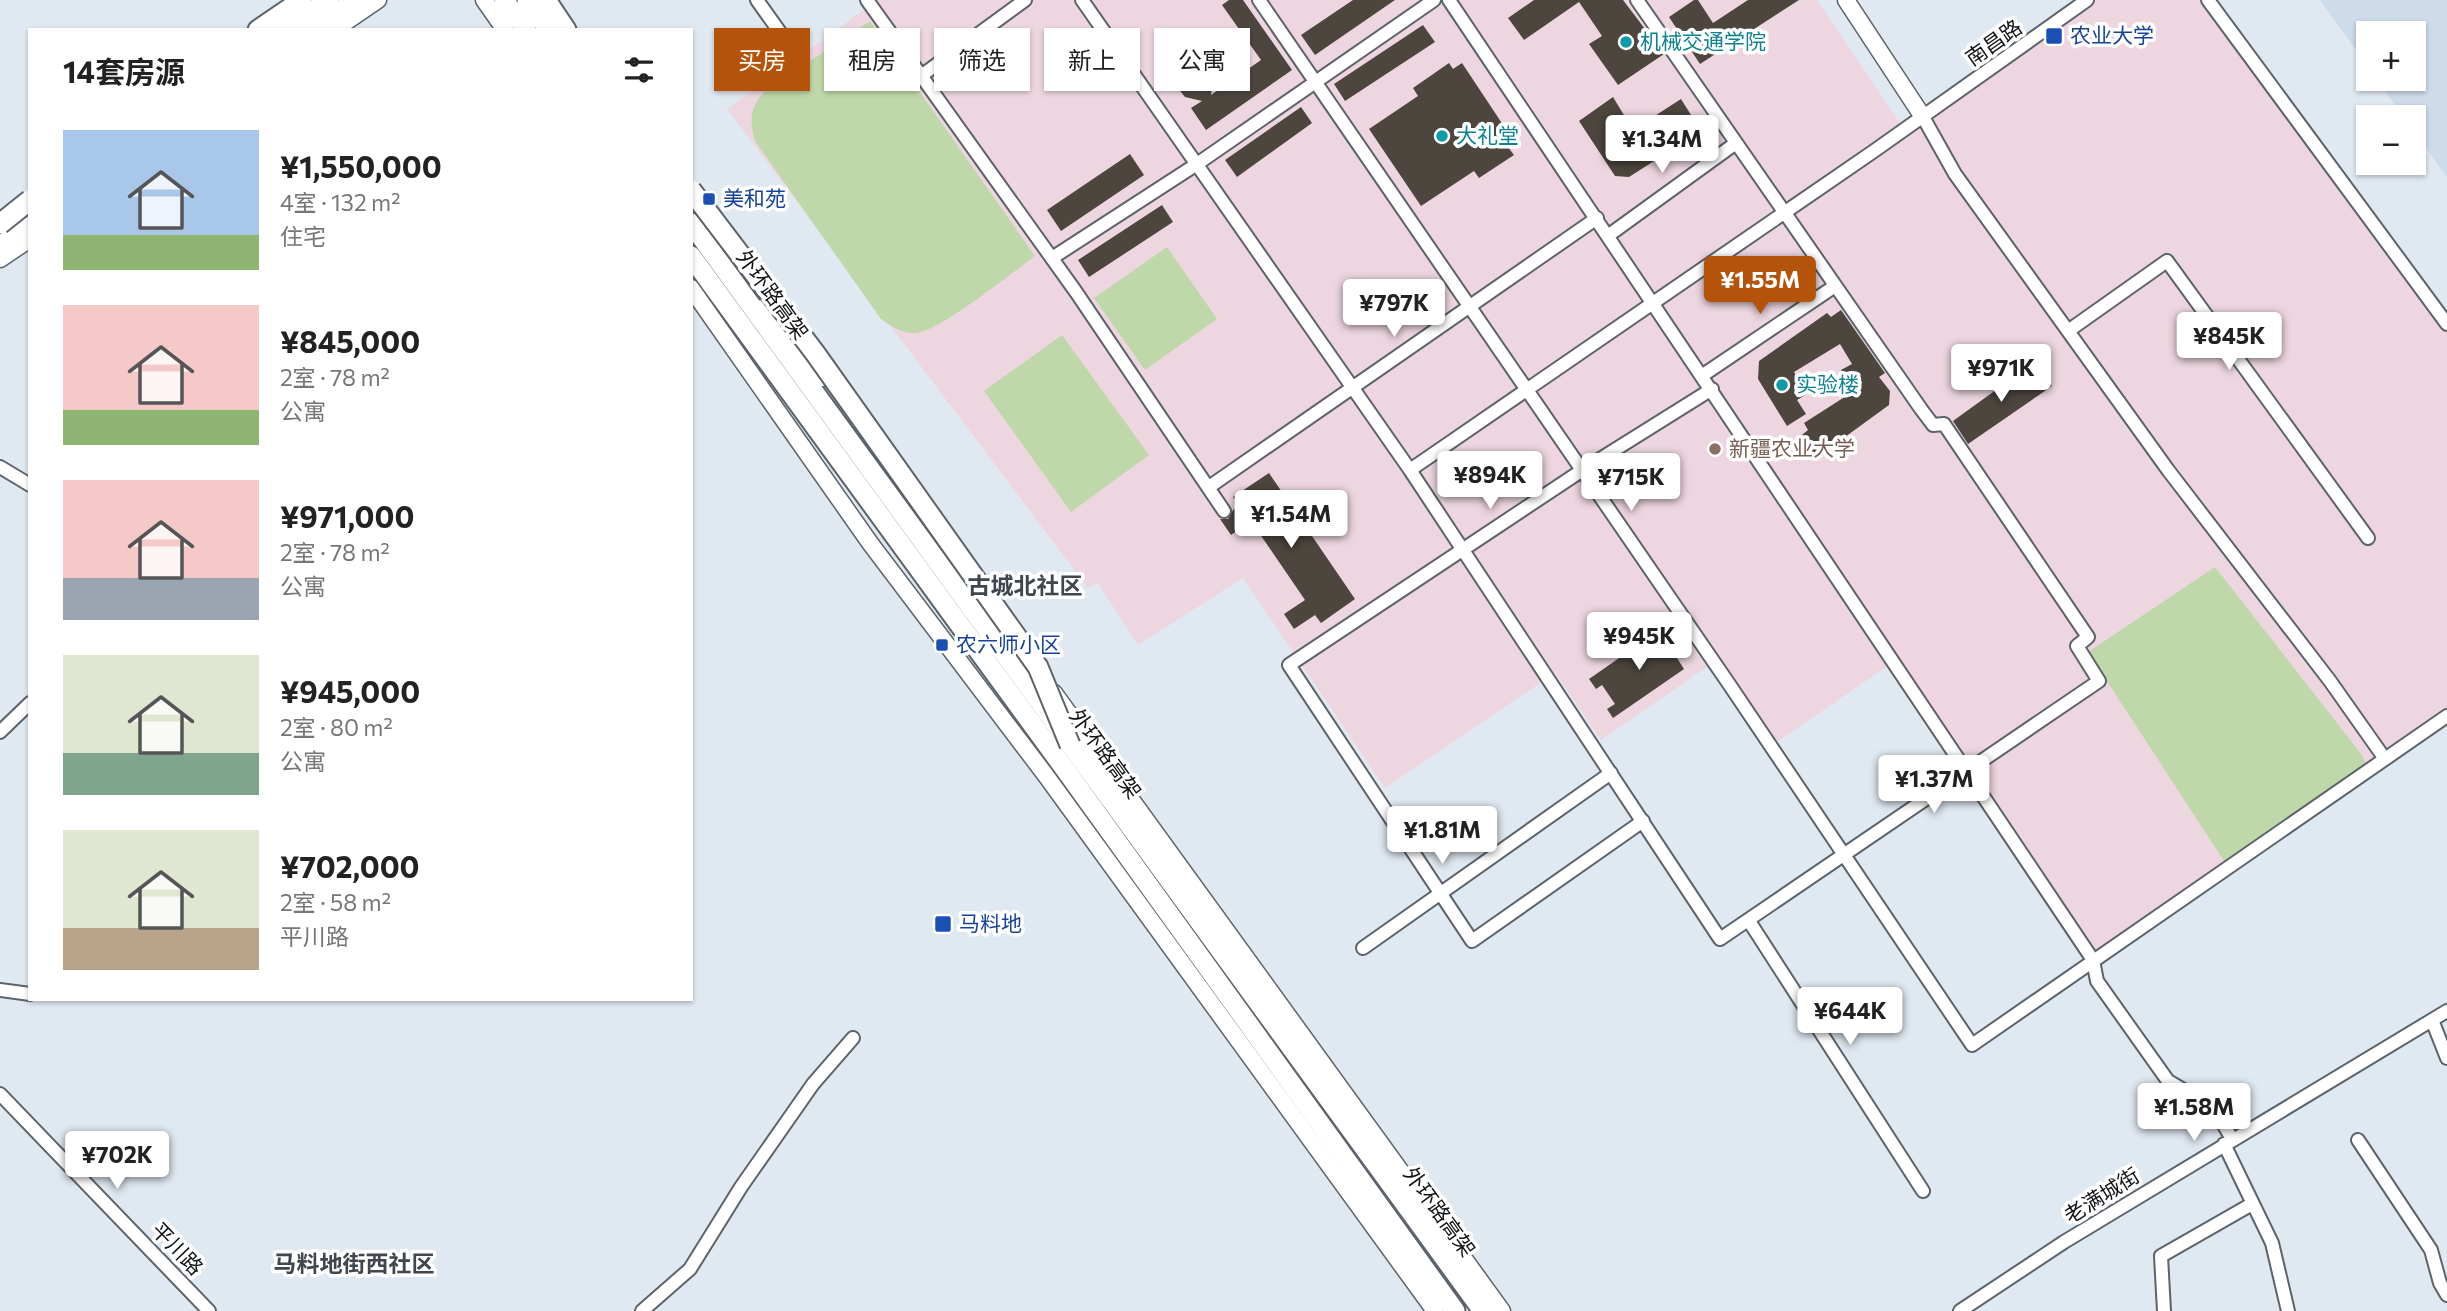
<!DOCTYPE html>
<html lang="zh">
<meta charset="utf-8">
<style>
:root{--surface:#fff;--page:#f2f2f2;--text:#222;--muted:#767676;--accent:#b45309}
body{margin:0;font-family:Commissioner,"Noto Sans SC",sans-serif;background:var(--page);color:var(--text);height:100vh;display:flex;flex-direction:column;font-size:26px;white-space:nowrap}
*{box-sizing:border-box;margin:0}
p{font-size:23px;color:var(--muted)}
.icon{flex:none;width:38px;height:38px;fill:none;stroke:currentColor;stroke-width:2;stroke-linecap:round;stroke-linejoin:round}
.map{position:relative;flex:1;overflow:hidden}
.details{position:absolute;left:28px;top:28px;width:665px;height:973px;display:flex;flex-direction:column;background:var(--surface);border-radius:0px;box-shadow:0 2px 5px #0004}
.details>*{flex:none}
.top-card{position:absolute;left:714px;top:28px;width:665px;height:63px;display:flex;gap:14px}
.buttons{position:absolute;left:2356px;top:21px;display:grid;gap:14px}
.buttons a{display:grid;place-items:center;width:70px;height:70px;border-radius:0px;background:var(--surface);box-shadow:0 2px 5px #0004;font-size:35px}
.price{position:absolute;translate:-50% -60px;padding:0 16px;border-radius:7px;background:#fff;color:#222;font-size:23px;line-height:46px;filter:drop-shadow(0 2px 4px #0008)}
.price::after{content:'';position:absolute;left:50%;top:42px;width:21px;height:16px;margin-left:-10px;background:inherit;clip-path:polygon(0 0,100% 0,50% 100%)}
.price.active{background:var(--accent);color:#fff}
ul{padding:0;list-style:none}
li{display:flex;align-items:center;gap:21px;height:175px;padding:0 35px}
li span{display:grid;place-items:center;flex:none;width:196px;height:140px;border-radius:0px;color:#555}
li>.icon{margin-inline-start:auto}
span .icon{width:84px;height:84px;fill:#fffc;stroke-width:1}
li b{font-size:30px}
h2{display:flex;justify-content:space-between;align-items:center;height:84px;padding:0 35px;font-size:30px}
.chip{padding:0 24px;border-radius:0px;background:var(--surface);box-shadow:0 2px 5px #0004;font-size:24px;line-height:63px}
.chip.active{background:var(--accent);color:#fff}
.map>svg:first-child{display:block}
.built{fill:#cedbea}
.education{fill:#eed6e0}
.green{fill:#bfd8a9}
.building{fill:#4d463f}
.lines{fill:none;stroke-linecap:round;stroke-linejoin:round}
.minor-casing{stroke:#5c636a;stroke-width:16}
.major-casing{stroke:#5c636a;stroke-width:19}
.highway-casing{stroke:#5c636a;stroke-width:23}
.minor{stroke:#fff;stroke-width:12}
.major{stroke:#fff;stroke-width:16}
.highway{stroke:#fff;stroke-width:19}
.highway-bridge-casing{stroke:#5c636a;stroke-width:23;stroke-linecap:butt}
.highway-bridge{stroke:#fff;stroke-width:19}
.transit-dot{fill:#1a4fb4;stroke:#fff;stroke-width:2.5}
.culture-dot{fill:#0f9aa8;stroke:#fff;stroke-width:2.5}
.education-dot{fill:#8d6e63;stroke:#fff;stroke-width:2.5}
.labels{text-anchor:middle;stroke-width:7;stroke-linejoin:round;paint-order:stroke}
.transit-label{font-size:21px;fill:#164399;stroke:#fff;text-anchor:start}
.culture-label{font-size:21px;fill:#0d838f;stroke:#fff;text-anchor:start}
.street-label{font-size:21px;fill:#101316;stroke:#fff}
.education-label{font-size:21px;fill:#785e54;stroke:#fff;text-anchor:start}
.neighbourhood-label{font-size:23px;font-weight:bold;fill:#3f464d;stroke:#fff}
</style>
<div class="map">
<svg width="2447" height="1311" viewBox="0 0 2447 1311">
<rect width="100%" height="100%" fill="#e0e8f1"/>
<path class="built" d="M2320,0h127v177l-34,-47v-13h-9l-28,-38h37v-46h-45v34z"/>
<path class="education" d="M859,0h958l87,129 183,-129h121l239,320v394l-354,246 -198,-299 -124,85 -57,-84 -113,78 -46,-67 -170,115 -142,-210 -105,67 -40,-62 -10,5 -361,-479 138,-100z"/>
<path class="green" d="M870,21l165,235c-22,16 -96,76 -119,77 -14,1 -25,-7 -35,-14l-126,-178c-6,-20 -5,-34 9,-49z
M1167,247l50,72 -72,51 -51,-72z
M1062,335l87,120 -78,57 -87,-121z
M2215,567l147,188 4,10 -142,96 -136,-209z"/>
<path class="building" d="M1229,0h14l49,70 -86,60 -15,-22 11,-7 -17,-4 -8,-10 1,-14 8,-9 8,-20 28,11 -8,20 -3,20 50,-35 -39,-55z
M1353,0h42l-80,55 -14,-20z
M1534,0h89l41,54 -46,31 -29,-41 13,-8 -23,-34 -55,38 -16,-22z
M1694,0h4l15,23 35,-23h51l-99,64 -31,-47z
M1423,25l12,17 -90,59 -11,-17z
M1449,63l4,6 9,-6 53,80 -7,4 6,8 -35,23 -5,-7 -53,35 -52,-77 49,-33 -5,-8z
M1613,97l20,33 48,-31 20,32 -72,46 -14,-1 -36,-55z
M1301,107l11,16 -75,54 -12,-17z
M1130,154l14,21 -83,56 -14,-21z
M1162,205l11,17 -84,55 -11,-17z
M1841,310l44,63 -6,4 11,14 -1,14 -66,48 -3,-4 -12,7 -11,-17 11,-9 -4,-7 50,-32 -13,-21 11,-6 -12,-20 -46,28 13,22 -10,6 9,14 -19,12 -29,-47 1,-18 68,-48 4,4z
M2029,366l7,10 5,-4 11,14 -84,58 -15,-23z
M1269,473l86,126 -34,24 -6,-8 -21,14 -10,-15 21,-14 -54,-79 -20,14 -11,-16h8l5,-9 6,-4 -6,-9z
M1658,631l5,7 4,-3 15,20 -5,3 7,11 -71,49 -6,-9 8,-5 -13,-19 -6,4 -7,-10z"/>
<g class="lines">
<g class="minor-casing">
<path id="minor" d="M757,0l37,52
M867,0l209,292 148,219
M1082,0l328,470 310,469 379,-258 -22,-35 11,-9 -144,-213 -11,1 -12,-16 -284,-409
M1259,0l470,684 243,361 475,-329
M1449,0l644,960 4,21 71,100 46,27 18,31
M2208,0l239,324
M921,76l104,-76
M1923,117l32,57 213,296 162,211 55,78
M1609,235l127,-92
M1052,258l145,-94 237,-164
M2068,331l99,-70 201,277
M1703,375l132,-89
M0,467l30,18
M1410,470l464,-319 213,-151
M1209,487l388,-269
M0,732l30,-29
M1643,821l-171,120 -183,-276 292,-194 131,-82
M1749,921l174,270
M1363,948l248,-175
M0,990l30,4
M2432,1020l15,38
M0,1094l209,217
M2358,1140l73,110 9,33 7,12
M2224,1144l48,99 16,68
M642,1311l48,-42 51,-82 72,-103 40,-46
M1960,1311l104,-69 383,-231
M2164,1311l-3,-55 91,-52"/>
</g>
<g class="major-casing">
<path id="major" d="M484,0l21,30
M1846,0l77,117
M334,30l44,-30
M0,259l30,-20
M691,288l179,255 177,234 388,534
M766,305l57,73
M1054,693l448,618"/>
</g>
<g class="highway-casing">
<path id="highway" d="M504,0l22,30
M527,0l22,30
M546,0l20,30
M258,30l44,-30
M286,30l43,-30
M313,30l43,-30
M691,223l792,1088
M0,246l30,-21
M691,256l371,509 393,546"/>
</g>
<use href="#minor" class="minor"/>
<use href="#major" class="major"/>
<use href="#highway" class="highway"/>
<g class="highway-bridge-casing">
<path id="highway-bridge" d="M691,190l124,163 223,314 32,78
M0,224l30,-24"/>
</g>
<use href="#highway-bridge" class="highway-bridge"/>
</g>
<g class="transit-dot">
<rect x="2045" y="27" width="18" height="18" rx="3.5"/>
<rect x="702" y="192" width="14" height="14" rx="3.5"/>
<rect x="935" y="638" width="14" height="14" rx="3.5"/>
<rect x="934" y="915" width="18" height="18" rx="3.5"/>
</g>
<g class="culture-dot">
<circle cx="1626" cy="42" r="7"/>
<circle cx="1442" cy="136" r="7"/>
<circle cx="1782" cy="385" r="7"/>
</g>
<circle class="education-dot" cx="1715" cy="449" r="7"/>
<g class="labels">
<g class="transit-label">
<text x="2070" y="43">农业大学</text>
<text x="723" y="206">美和苑</text>
<text x="956" y="652">农六师小区</text>
<text x="959" y="931">马料地</text>
</g>
<g class="culture-label">
<text x="1640" y="49">机械交通学院</text>
<text x="1456" y="143">大礼堂</text>
<text x="1796" y="392">实验楼</text>
</g>
<g class="street-label">
<text transform="translate(1994 43) rotate(-35)" y="7">南昌路</text>
<text transform="translate(772 295) rotate(54)" y="7">外环路高架</text>
<text transform="translate(1105 754) rotate(54)" y="7">外环路高架</text>
<text transform="translate(2102 1196) rotate(-32)" y="7">老满城街</text>
<text transform="translate(1439 1212) rotate(54)" y="7">外环路高架</text>
<text transform="translate(177 1249) rotate(46)" y="7">平川路</text>
</g>
<g class="education-label">
<text x="1729" y="456">新疆农业大学</text>
</g>
<g class="neighbourhood-label">
<text x="1025" y="594">古城北社区</text>
<text x="354" y="1272">马料地街西社区</text>
</g>
</g>
</svg>
<div class="buttons">
<a>+</a>
<a>−</a>
</div>
<b class="price" style="left:1662px;top:175px">¥1.34M</b>
<b class="price active" style="left:1760px;top:316px">¥1.55M</b>
<b class="price" style="left:1394px;top:339px">¥797K</b>
<b class="price" style="left:2229px;top:372px">¥845K</b>
<b class="price" style="left:2001px;top:404px">¥971K</b>
<b class="price" style="left:1490px;top:511px">¥894K</b>
<b class="price" style="left:1631px;top:513px">¥715K</b>
<b class="price" style="left:1291px;top:550px">¥1.54M</b>
<b class="price" style="left:1639px;top:672px">¥945K</b>
<b class="price" style="left:1934px;top:815px">¥1.37M</b>
<b class="price" style="left:1442px;top:866px">¥1.81M</b>
<b class="price" style="left:1850px;top:1047px">¥644K</b>
<b class="price" style="left:2194px;top:1143px">¥1.58M</b>
<b class="price" style="left:117px;top:1191px">¥702K</b>
<div class="top-card">
<a class="chip active">买房</a>
<a class="chip">租房</a>
<a class="chip">筛选</a>
<a class="chip">新上</a>
<a class="chip">公寓</a>
</div>
<section class="details">
<h2>14套房源<svg class="icon" aria-label="filters" viewBox="0 0 24 24"><path d="M4 7h16M4 17h16"/><circle cx="9" cy="7" r="2"/><circle cx="15" cy="17" r="2"/></svg></h2>
<ul>
<li><span style="background:linear-gradient(#a9c7e8 75%,#8fb573 0)"><svg class="icon" aria-label="home" viewBox="0 0 24 24"><path d="M3 11l9-7 9 7M6 9v11h12V9"/></svg></span><div><b>¥1,550,000</b><p>4室 · 132 m²</p><p>住宅</p></div></li>
<li><span style="background:linear-gradient(#f6c9c9 75%,#8fb573 0)"><svg class="icon" aria-label="home" viewBox="0 0 24 24"><path d="M3 11l9-7 9 7M6 9v11h12V9"/></svg></span><div><b>¥845,000</b><p>2室 · 78 m²</p><p>公寓</p></div></li>
<li><span style="background:linear-gradient(#f6c9c9 70%,#9aa5b1 0)"><svg class="icon" aria-label="home" viewBox="0 0 24 24"><path d="M3 11l9-7 9 7M6 9v11h12V9"/></svg></span><div><b>¥971,000</b><p>2室 · 78 m²</p><p>公寓</p></div></li>
<li><span style="background:linear-gradient(#dfe7d0 70%,#7fa58c 0)"><svg class="icon" aria-label="home" viewBox="0 0 24 24"><path d="M3 11l9-7 9 7M6 9v11h12V9"/></svg></span><div><b>¥945,000</b><p>2室 · 80 m²</p><p>公寓</p></div></li>
<li><span style="background:linear-gradient(#dfe7d0 70%,#b9a48a 0)"><svg class="icon" aria-label="home" viewBox="0 0 24 24"><path d="M3 11l9-7 9 7M6 9v11h12V9"/></svg></span><div><b>¥702,000</b><p>2室 · 58 m²</p><p>平川路</p></div></li>
</ul>
</section>
</div>
